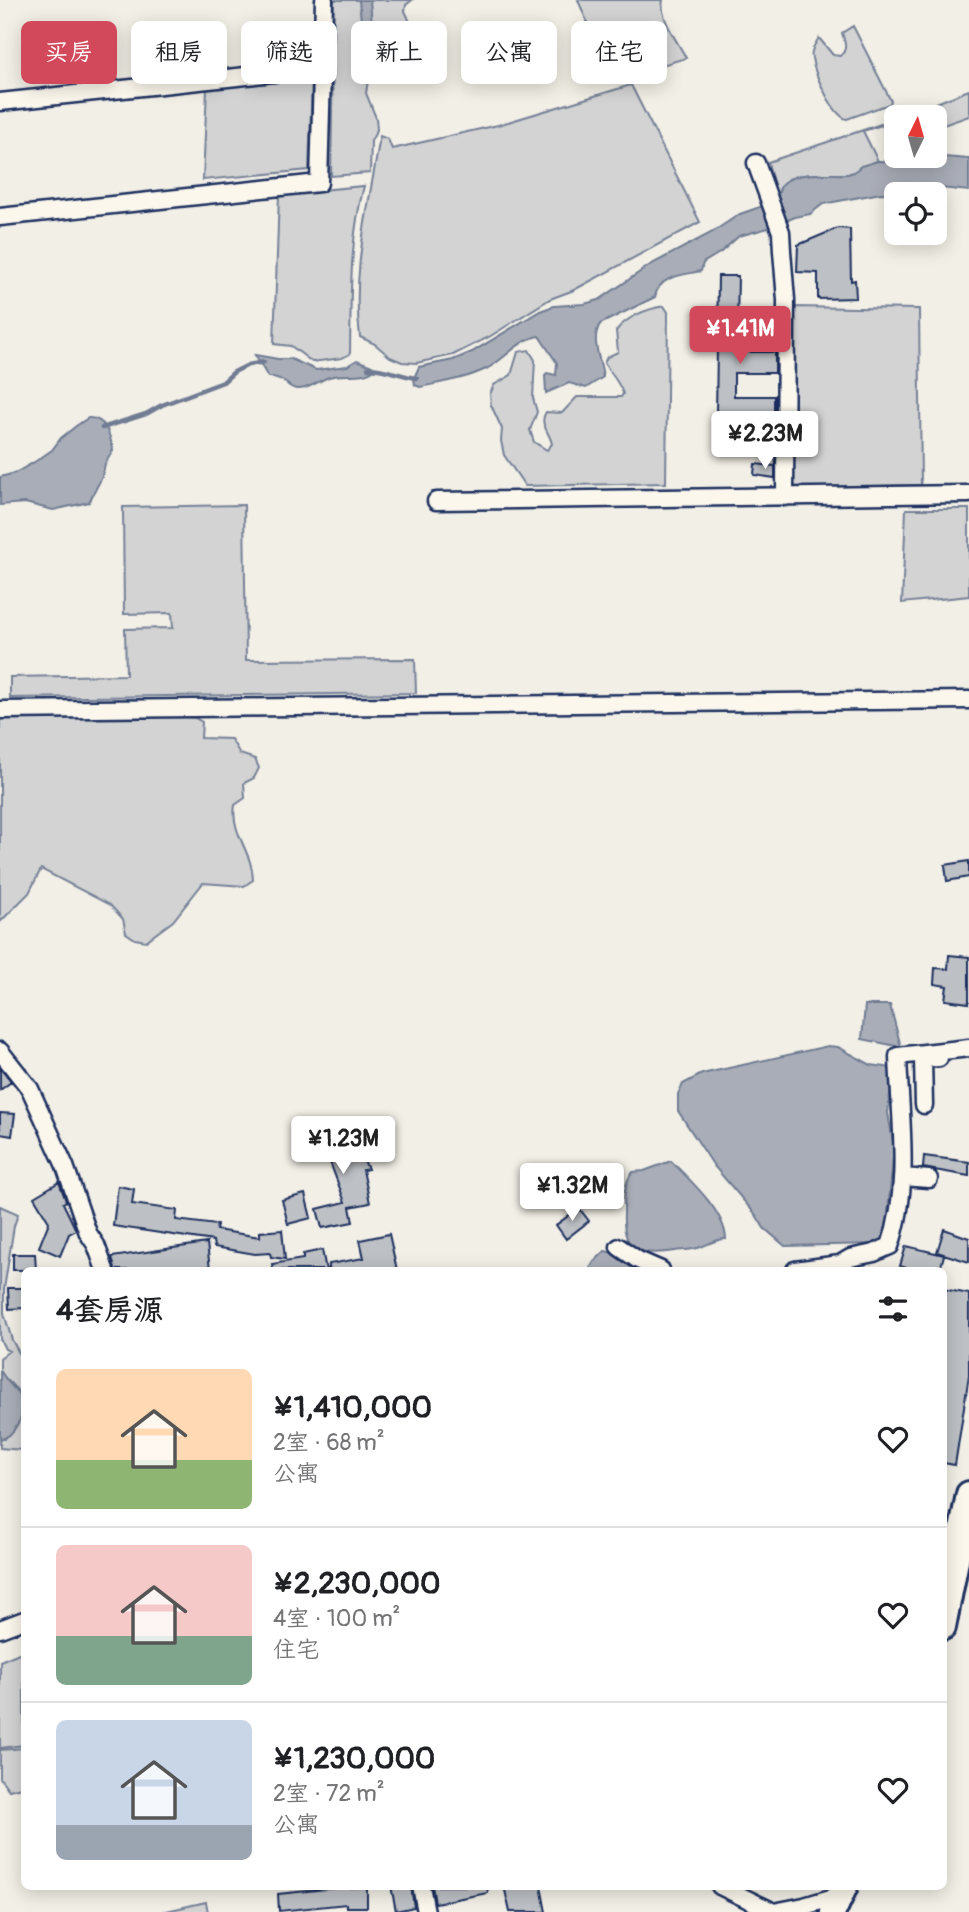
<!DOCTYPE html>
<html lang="zh">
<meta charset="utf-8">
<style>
:root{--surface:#fff;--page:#f2f2f2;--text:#202124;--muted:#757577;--line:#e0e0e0;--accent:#d1495b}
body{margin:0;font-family:Pangolin,"LXGW WenKai TC",sans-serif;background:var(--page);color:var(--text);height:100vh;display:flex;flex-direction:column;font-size:26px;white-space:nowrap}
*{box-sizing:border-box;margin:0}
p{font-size:23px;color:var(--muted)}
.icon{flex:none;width:38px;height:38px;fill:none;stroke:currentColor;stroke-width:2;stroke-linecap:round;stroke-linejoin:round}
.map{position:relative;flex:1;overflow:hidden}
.drawer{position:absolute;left:21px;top:1267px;width:926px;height:623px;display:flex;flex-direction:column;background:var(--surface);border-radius:10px;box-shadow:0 4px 18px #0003}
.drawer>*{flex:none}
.top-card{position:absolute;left:21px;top:21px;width:928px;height:63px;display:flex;gap:14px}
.needle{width:46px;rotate:5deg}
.fabs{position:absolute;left:884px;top:105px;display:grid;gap:14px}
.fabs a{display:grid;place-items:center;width:63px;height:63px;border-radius:10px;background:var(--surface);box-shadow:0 4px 18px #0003;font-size:35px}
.price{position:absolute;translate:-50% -60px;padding:0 16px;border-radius:7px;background:#fff;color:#222;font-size:23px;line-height:46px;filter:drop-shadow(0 2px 4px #0008)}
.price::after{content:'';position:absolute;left:50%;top:42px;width:21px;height:16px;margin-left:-10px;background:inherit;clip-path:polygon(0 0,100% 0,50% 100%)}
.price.active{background:var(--accent);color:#fff}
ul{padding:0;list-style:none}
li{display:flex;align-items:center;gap:21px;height:175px;padding:0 35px}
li+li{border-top:2px solid var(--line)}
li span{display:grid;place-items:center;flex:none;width:196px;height:140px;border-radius:10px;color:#555}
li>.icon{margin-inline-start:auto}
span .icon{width:84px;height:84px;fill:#fffc;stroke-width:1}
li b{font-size:30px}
h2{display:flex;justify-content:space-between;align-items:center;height:84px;padding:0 35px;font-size:30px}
.tag{padding:0 24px;border-radius:10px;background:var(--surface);box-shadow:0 4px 18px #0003;font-size:24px;line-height:63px}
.tag.active{background:var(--accent);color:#fff}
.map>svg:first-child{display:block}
.green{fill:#d2d3d2;stroke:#768198;stroke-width:2}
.water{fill:#a9adb7;stroke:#707b93;stroke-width:2}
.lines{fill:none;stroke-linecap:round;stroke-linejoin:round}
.stream{stroke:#707b93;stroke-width:4.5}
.building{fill:#bdc0c4;stroke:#1b2f5e;stroke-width:2}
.street-casing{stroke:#1b2f5e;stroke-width:21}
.primary-casing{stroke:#1b2f5e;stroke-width:30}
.street{stroke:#fbf7ec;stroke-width:16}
.primary{stroke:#fbf7ec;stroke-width:24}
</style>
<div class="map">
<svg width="969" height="1912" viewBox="0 0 969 1912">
<rect width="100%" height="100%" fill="#f2efe6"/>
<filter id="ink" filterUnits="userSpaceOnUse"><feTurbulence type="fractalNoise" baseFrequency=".0143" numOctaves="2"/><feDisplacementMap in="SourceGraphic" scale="14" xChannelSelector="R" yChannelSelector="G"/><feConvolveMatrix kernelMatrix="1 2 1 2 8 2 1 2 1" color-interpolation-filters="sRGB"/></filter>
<g filter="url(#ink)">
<path class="green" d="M334,0h78l-6,5 -1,6c19,35 -14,29 -9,62l-27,2 -3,18 10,25 1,12 -6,11 -1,32 -39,3z
M578,0h85c-4,18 15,42 23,58l-75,22z
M853,26l38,75 -2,3 -42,15c-14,-3 -33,-46 -35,-61 -2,-7 3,-14 7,-20l14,17 7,1c8,-6 5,-14 2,-23z
M312,76l-3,94 -106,10 4,-92z
M631,85l69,137 -126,68 -24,9 -61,38 -36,18 -37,8 -14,-1 -12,-5 -15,-13 -15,-7c-9,-67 10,-135 20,-201l8,3 4,10 106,-24z
M969,90v26l-34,12 -1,-11h-33z
M896,119v22l-8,-3 -6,-13 -19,6 15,30c-13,3 -20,10 -30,13 -18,1 -55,-4 -66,11 -4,4 -4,11 -5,16l-9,-39z
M364,186c-15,55 -13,112 -14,168l-8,4 -30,4 -21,-16 -17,-2 5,-150z
M664,306l4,6 -2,171 -141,3 -21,-31 -3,-14 1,-12 -11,-24 -1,-11 4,-9 17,-10 7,-23 11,-2 6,10 -2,38 4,14 -7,18 4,12 13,8 5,-6c-2,-12 -14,-20 -6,-32l16,1 15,-16h44l2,-3c-4,-13 -13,-21 -19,-31l3,-6 11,-5 -2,-21c10,-14 31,-22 48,-25z
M794,307l125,2 2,176 -127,3z
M244,505l2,155 169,-1 1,34 -406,5v-21l116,-2 -1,-46 48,-1 -1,-15 -48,1 -1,-107z
M906,509h63v87l-67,7z
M0,717h186l9,1 7,4 -1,16 30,1 9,15 15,5 4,9 -5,10 -10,5 1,15 -10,7c-5,28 18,47 18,75l-9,6 -41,-3 -30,38 -27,20 -11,-2 -9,-6 -3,-14 -13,-14 -69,-36 -12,24 -29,29z
M0,1206l18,8 -4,12 -10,63v24l8,27 12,22v87l-2,1 -22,-2v-9h5l15,-46 -17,-17 -3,-6v-12l9,-7 -4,-2 -5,-10z
M24,1651v94l-24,3v-87z
M24,1748v52l-3,-13 -12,3 -9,-12v-28z
M206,1902l2,10h-46z"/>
<path class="water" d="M359,0h11l5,63 2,2 -11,5z
M944,157l25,2v32l-29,-3 -44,7 -15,-2 -58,11 -13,10 -15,3 -23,10 -33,9 -18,16 -18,11 -2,8c-17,4 -42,4 -46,26l-55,27c-10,17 1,35 3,53l-17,11 -17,-5 -23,10 -1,-18 2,-2 9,2 1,-12 -18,-27c-21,4 -33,22 -51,32 -22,11 -44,14 -68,19l-5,-2 -1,-7 5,-11 34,-7 19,-8 68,-41 14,-5 30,-2 15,-4 51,-35 61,-32 29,-19 37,-13c1,-5 2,-12 5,-16 10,-15 49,-10 66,-11l6,-2 7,-6 17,-5 43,1z
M255,355l23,4h13l25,11 31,-4 10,-6 15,6 1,4c-10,8 -30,3 -44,7 -10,3 -20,13 -31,12 -12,0 -10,-12 -30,-12z
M88,418c18,-1 22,17 25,32l-8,14 -3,13 -13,25 -36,8 -28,-7 -25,2v-28l15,-4 21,-12 16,-11 9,-12 15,-12z
M865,1005h25l11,42 -39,-8z
M828,1046l10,1 33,18 22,3 -5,45 6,35 -6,63 2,26 -12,7 -93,2 -21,-18 -8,-13 -42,-49 -36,-55v-17l5,-10 19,-10z
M671,1161c19,19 54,51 55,78 -10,0 -15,4 -25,8 -8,3 -18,3 -26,4 -35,5 -53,2 -51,-38 0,-13 0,-32 9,-41l11,-1z
M605,1251l13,3 22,16h-51l5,-8z
M0,1370c11,22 35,26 17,55 -4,8 -9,13 -17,14z"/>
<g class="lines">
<path class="stream" d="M368,368c17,0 32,8 49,10
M102,428l44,-14 16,-9 61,-23 11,-10 14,-7 16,-3"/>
</g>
<path class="building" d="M838,228l12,1 1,52 4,-1 1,18 -38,1v-26l-21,-1 1,-27z
M718,276h20l-1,48h9l-1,28h30v21h-41v23h40v37h-34l-3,-17h-21z
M755,464l20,2v12l-21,-3z
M969,861v16l-22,4 -2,-16z
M949,955l20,2v46l-24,-3 2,-14 -13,-2 1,-16 13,1z
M0,1068l11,14 -11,8z
M0,1113l15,1 -3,22 -12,-2z
M342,1121l15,37 5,-2 6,13 -5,1 7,33 -20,4 3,15 -31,6 -5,-19 28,-7 -27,-72z
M924,1156l45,6v14l-46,-8z
M59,1182l7,19 -3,2 13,27 -7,4 -9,22 -21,-9 10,-25 -15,-25z
M118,1186l16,3 -2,15 45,6 -1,10 41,5 -1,5 44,7v-5l22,-2 3,29 -14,-2 -1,-4 -15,1 -41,-7 -1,-6 -100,-15z
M305,1194l6,24 -23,6 -6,-24z
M579,1208l10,13 -23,18 -10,-14z
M944,1229l25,9v24l-32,-10z
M389,1234l8,36h-68v-6l35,-6 -4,-18z
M207,1243l3,27h-95l-2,-9 -1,-4z
M906,1246l38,9 -4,15h-27l-13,-4z
M322,1250l4,20h-53l-1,-6 31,-5v-5z
M13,1254h22l1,16h-23z
M8,1288h16v20l-15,1z
M943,1289l26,5v81l-14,90 -12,-2z
M391,1886h20l3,21 -18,4z
M432,1886h55l1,7 -53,10z
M504,1886h37l5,26h-36z
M367,1887v20h-21v-3l-67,7 -1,-17 59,-6z"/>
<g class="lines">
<g class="street-casing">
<path id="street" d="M0,102l322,-34
M756,163l25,69 1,19 4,49 -1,197
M0,217l319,-34 5,-183
M436,501l533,-7
M0,710l969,-10
M0,1051l30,38 35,77 23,67 8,12 9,25
M924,1105l-1,-46 16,-1
M902,1177l27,2
M619,1247l19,13 23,10
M795,1270l45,-6 10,-6 24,-5 16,-7c21,-60 10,-128 8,-190l71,-8
M0,1629l24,-9
M421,1886l5,26
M720,1886l54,26
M774,1912l30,-6 37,-11"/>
</g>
<g class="primary-casing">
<path id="primary" d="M943,1627l26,-133
M833,1912l12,-26"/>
</g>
<use href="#street" class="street"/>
<use href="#primary" class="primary"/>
</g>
</g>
</svg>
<div class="fabs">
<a><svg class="needle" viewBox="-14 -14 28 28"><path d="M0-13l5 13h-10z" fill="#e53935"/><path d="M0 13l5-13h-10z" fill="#757577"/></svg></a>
<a><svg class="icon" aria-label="locate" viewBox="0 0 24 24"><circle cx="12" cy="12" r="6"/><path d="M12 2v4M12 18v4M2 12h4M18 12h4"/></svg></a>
</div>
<b class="price active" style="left:740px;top:366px">¥1.41M</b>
<b class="price" style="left:765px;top:471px">¥2.23M</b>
<b class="price" style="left:343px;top:1176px">¥1.23M</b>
<b class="price" style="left:572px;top:1223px">¥1.32M</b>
<div class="top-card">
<a class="tag active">买房</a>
<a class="tag">租房</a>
<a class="tag">筛选</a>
<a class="tag">新上</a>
<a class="tag">公寓</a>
<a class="tag">住宅</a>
</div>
<section class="drawer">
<h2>4套房源<svg class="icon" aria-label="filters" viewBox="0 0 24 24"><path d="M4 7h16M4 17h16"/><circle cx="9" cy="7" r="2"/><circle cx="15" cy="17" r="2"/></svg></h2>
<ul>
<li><span style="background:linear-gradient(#ffd9b3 65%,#8fb573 0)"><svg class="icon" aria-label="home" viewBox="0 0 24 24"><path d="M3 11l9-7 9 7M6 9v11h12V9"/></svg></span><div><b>¥1,410,000</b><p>2室 · 68 m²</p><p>公寓</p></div><svg class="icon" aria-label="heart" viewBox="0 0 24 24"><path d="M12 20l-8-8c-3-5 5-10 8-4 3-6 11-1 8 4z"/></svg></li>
<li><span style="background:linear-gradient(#f6c9c9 65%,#7fa58c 0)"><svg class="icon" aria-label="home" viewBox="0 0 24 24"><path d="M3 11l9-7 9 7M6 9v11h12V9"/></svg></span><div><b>¥2,230,000</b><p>4室 · 100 m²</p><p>住宅</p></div><svg class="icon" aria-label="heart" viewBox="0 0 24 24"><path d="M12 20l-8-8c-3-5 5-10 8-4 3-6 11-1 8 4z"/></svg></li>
<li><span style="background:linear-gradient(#c9d6e8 75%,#9aa5b1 0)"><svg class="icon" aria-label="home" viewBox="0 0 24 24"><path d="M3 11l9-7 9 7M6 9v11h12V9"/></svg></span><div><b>¥1,230,000</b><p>2室 · 72 m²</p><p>公寓</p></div><svg class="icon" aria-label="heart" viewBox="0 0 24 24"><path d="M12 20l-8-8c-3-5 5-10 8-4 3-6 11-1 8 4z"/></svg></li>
</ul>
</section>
</div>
